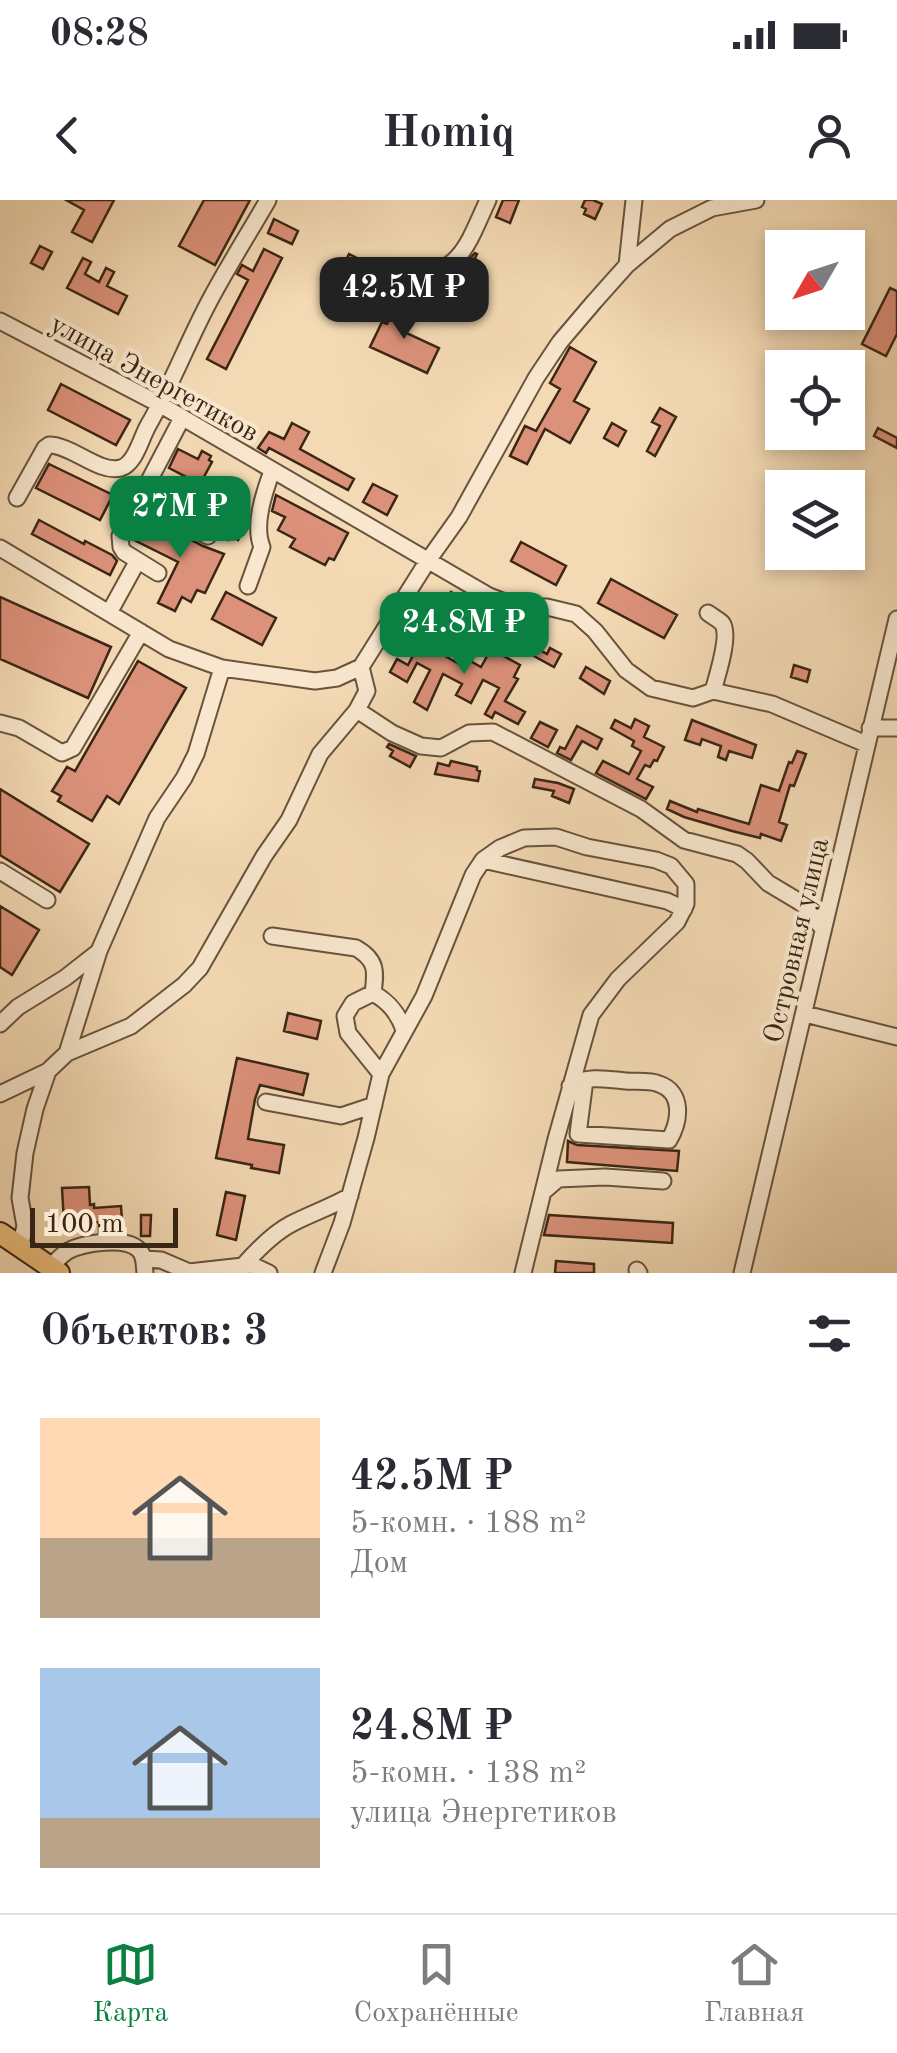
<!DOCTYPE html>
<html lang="ru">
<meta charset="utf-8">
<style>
:root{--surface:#fff;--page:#f7f7f7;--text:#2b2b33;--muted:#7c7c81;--line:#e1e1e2;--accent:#0b8043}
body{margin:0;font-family:"Old Standard TT",serif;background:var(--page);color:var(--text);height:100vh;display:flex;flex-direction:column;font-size:38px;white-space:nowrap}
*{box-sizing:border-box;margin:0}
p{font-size:32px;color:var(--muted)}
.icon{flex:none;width:55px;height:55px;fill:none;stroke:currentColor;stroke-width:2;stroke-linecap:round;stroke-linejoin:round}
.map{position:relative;height:1073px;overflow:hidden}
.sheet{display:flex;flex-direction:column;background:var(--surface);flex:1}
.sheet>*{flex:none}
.needle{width:65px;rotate:231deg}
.tools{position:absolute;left:765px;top:30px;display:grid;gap:20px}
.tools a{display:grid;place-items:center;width:100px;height:100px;border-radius:0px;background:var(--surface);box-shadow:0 5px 15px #0003;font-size:50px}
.scale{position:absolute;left:30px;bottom:25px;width:148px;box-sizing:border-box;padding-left:10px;border:5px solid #3a2614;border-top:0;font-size:28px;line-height:35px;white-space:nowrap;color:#3a2614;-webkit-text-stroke:8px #f8e7ce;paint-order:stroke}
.price{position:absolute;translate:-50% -85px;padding:0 22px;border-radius:20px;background:var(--accent);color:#fff;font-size:32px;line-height:65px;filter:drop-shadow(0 2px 5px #0008)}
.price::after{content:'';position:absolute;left:50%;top:60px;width:30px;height:22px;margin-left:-15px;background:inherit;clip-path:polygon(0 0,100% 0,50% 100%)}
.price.selected{background:#222;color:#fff}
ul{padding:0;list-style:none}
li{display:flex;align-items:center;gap:30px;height:250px;padding:0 40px}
li span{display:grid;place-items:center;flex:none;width:280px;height:200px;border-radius:0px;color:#555}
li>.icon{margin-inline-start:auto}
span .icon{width:120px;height:120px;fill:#fffc;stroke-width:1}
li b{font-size:42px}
h2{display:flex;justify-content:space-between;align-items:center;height:120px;padding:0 40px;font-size:42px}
.status{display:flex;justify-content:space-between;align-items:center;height:70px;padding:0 50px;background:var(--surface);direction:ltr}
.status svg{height:28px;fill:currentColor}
header{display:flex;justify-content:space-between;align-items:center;height:130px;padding:0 40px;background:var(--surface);font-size:45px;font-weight:800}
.tab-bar{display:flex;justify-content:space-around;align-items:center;height:140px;border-top:2px solid var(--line);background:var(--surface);font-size:28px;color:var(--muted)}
.tab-bar a{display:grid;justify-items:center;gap:5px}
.tab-bar .selected{color:var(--accent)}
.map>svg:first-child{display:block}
.building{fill:#dc917a;stroke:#3a2614;stroke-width:2.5}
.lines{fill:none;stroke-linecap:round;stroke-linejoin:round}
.minor-casing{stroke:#68533c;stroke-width:19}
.major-casing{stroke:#3a2614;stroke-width:24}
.minor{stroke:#f8e7ce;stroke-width:15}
.major{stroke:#eabd7a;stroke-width:20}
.labels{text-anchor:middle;stroke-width:8;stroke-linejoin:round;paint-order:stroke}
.street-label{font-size:28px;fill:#3a2614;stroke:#f8e7ce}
</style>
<div class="status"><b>08:28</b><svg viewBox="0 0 49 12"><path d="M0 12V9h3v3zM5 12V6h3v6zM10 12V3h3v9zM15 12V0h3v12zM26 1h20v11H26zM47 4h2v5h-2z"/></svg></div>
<header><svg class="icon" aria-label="back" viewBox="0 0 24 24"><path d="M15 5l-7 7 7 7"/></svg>Homiq<svg class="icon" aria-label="person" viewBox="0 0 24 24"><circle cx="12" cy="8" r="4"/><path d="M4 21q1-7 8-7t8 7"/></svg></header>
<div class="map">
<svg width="897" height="1073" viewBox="0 0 897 1073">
<rect width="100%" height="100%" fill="#f4dab4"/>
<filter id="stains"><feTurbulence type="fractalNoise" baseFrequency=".002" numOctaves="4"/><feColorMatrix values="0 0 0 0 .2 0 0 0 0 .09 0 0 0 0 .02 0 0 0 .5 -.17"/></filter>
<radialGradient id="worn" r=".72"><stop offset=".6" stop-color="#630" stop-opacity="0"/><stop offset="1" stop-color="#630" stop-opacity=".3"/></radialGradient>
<path class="building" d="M66,0h48l-22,42 -20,-10 12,-22z
M204,0h46l-35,65 -36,-19z
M503,0h16l-9,23 -14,-6z
M585,0h8l9,4 -7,15 -11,-5 2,-5 -4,-2z
M274,19l24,12 -6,13 -24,-11z
M40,46l12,6 -9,17 -12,-6z
M264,49l18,9 -56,111 -19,-10 41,-79 -11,-6 5,-9 11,6z
M475,53l2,1 -15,31 -12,-6z
M349,54l12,6 -7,17 -13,-6z
M83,58l8,4 -6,12 14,8 7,-14 8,4 -7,14 20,10 -9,18 -51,-26z
M890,88l7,3v43l-11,22 -24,-12z
M398,102l15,7 -11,22 37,17 -12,25 -57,-26 12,-25 5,2z
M570,147l26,15 -22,39 15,8 -19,34 -25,-14 -18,35 -17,-8 15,-30 11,5 24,-42 -10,-6z
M61,184l69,36 -14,25 -68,-35z
M660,208l16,9 -21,39 -8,-5 13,-25 -8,-4z
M292,223l17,9 -9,17 54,30 -6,11 -79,-42 -3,5 -8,-5 11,-16 15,7z
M612,223l14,8 -8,15 -14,-8z
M878,228l19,10v10l-23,-12z
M178,249l20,10 4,-8 9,5 -2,4 3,2 -12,22 -31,-16z
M49,264l64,31 -13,25 -64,-32z
M373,284l24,12 -10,19 -24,-13z
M276,295l72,38 -14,27 -5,-2 -4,7 -35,-18 5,-8 -17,-9 7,-13 -13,-6z
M231,310l17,9 -10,21 -8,-4 -2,4 -7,-4 6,-10 -4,-2z
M144,315l59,31 21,8 -19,39 -8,-3 -6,12 -9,-5 -7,14 -17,-8 20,-41 -46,-23z
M39,320l45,24 1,-3 27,14 5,6 -7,14 -78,-41z
M521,342l45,24 -10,19 -45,-24z
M611,379l66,36 -13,23 -66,-35z
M226,392l50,26 -14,27 -50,-26z
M451,392l74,42 -3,6 25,14 3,-6 11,6 -7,13 -66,-36 4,-6 -46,-24z
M0,397l111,50 -23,51 -88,-39z
M425,406l16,8 -8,16 -17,-8z
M427,439l21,11 -3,6 16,9 4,-7 16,9 10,-18 29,16 -6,12 4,2 -13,22 20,11 -7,12 -23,-12 -3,6 -7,-4 14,-26 -16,-8 -12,23 -15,-8 6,-11 -19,-10 -16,36 -13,-8 16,-32 -13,-7 -10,19 -17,-10 7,-13 11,6 12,-23 4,2z
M138,461l48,27 -67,116 -12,-8 -15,25 -34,-20 3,-5 -9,-5 15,-24 8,4z
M794,465l16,5 -3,12 -16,-5z
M586,467l24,14 -6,13 -24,-16z
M635,519l14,7 -5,11 20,10 -7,14 -3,-1 -4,7 -5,-2 -8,14 16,8 -7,12 -50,-26 7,-12 26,13 12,-23 -9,-5 2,-5 -23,-13 4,-8 16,8z
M692,520l64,25 -4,13 -23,-7 -3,9 -8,-3 3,-11 -19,-7 -2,6 -15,-5z
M540,522l17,8 -9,17 -17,-9z
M577,526l25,13 -5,10 -15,-8 -11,19 -14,-7 3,-6 5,2z
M389,544l27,12 -6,11 -20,-11 3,-5 -6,-4z
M797,551l9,3 -12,32 -4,-1 -11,37 8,3 -6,16 -20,-7 -1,4 -28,-7 -48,-14 -17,-8 3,-8 27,11 1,-3 51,15 12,-39 18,6 10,-29 3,1z
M451,561l26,6v3l3,1 -2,10 -43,-7 3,-11 11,3z
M535,579l23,4 16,6 -5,14 -17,-7 2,-5 -21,-4z
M0,589l89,55 -29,48 -60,-37z
M0,706l39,24 -27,45 -12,-8z
M288,813l33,8 -4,18 -33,-8z
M237,858l71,16 -5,21 -43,-10 -5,14 -7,40 36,6 -5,28 -28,-5 1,-3 -36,-7z
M568,941l9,4 102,6 -2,20 -110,-9z
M89,987l1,18 4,-1v4l27,-2 1,14 -6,1v10l-17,1v-10l-35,1 -2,-35z
M226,992l19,4 -9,44 -19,-5z
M141,1015h10l-1,21h-9z
M549,1015l124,8 -1,20 -128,-8z
M556,1061l38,3v9h-39z"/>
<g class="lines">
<g class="minor-casing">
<path id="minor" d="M627,65l7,-65
M412,82c52,-15 55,-37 76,-82
M0,121l161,84 328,191 29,11h29l29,7 19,17 31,39 25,18 42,10 20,-7 59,13 94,40
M17,298l28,-50 4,-3c23,0 50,29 72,23 15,-5 20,-31 28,-44 23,-40 39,-83 61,-124 18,-34 39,-67 58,-100
M139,300l69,36
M0,348l169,101 53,19 93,13 22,-3 24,-11 66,-105 32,-45 77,-139 24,-36 34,-40 33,-37 43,-36 42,-21 44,-8
M158,373l-34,-21 -3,-5 -1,-11 62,-118
M248,386l14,-39c-9,-22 2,-54 10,-76
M109,413l28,-51
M708,413c4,3 11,7 14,10 9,12 -5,53 -9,68
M357,510l35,23 29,13 20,2 28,-15 24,-1 148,77 43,31 53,14 10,7 21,22 35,21 20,25
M0,523l19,5 43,25 11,-5 68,-116
M870,528h27
M483,660l184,41 17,8
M0,671l47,29
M272,736l84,12c21,12 20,23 17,45 16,9 25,20 31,37
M373,793l-20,10 -8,13 3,17 33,41
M805,814l92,23
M0,824l18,-17 47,-29 32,-25
M67,853l32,-102 58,-133 27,-40 12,-24 26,-86
M570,886c17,-11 37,-7 56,-5 10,1 24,-1 33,3 25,8 21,38 10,56l-91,-6 7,-54
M0,894l48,-23 19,-18 64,-27 53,-41 16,-17 64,-112 25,-36 31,-66 37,-44 10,-19 -6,-24
M266,902l75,14 33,-11
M543,992l15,-13 47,-2 58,4
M20,1047l5,-21 -5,-28 5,-45 10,-44 13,-38
M144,1059l17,1 28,12 63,-7 17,8
M50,1067c6,-5 11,-12 18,-16 15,-8 58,-15 71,-1 6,6 5,15 6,23
M242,1067c14,-16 30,-33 49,-43 19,-10 40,-17 59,-28
M637,1070l2,3
M323,1073l19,-50 24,-85 15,-64 43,-78 49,-121 10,-15 17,-12 24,-10 32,-1 31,10 69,13 15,6 15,18v20l-9,18 -59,57 -27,36 -35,124 -33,134
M742,1073l155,-654"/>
</g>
<g class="major-casing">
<path id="major" d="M0,1033l59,40"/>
</g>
<use href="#minor" class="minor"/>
<use href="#major" class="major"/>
</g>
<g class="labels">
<g class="street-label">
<text transform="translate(155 177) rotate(29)" y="10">улица Энергетиков</text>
<text transform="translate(795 740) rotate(-77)" y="10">Островная улица</text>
</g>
</g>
<rect width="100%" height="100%" filter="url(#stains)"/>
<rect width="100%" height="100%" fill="url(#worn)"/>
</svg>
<div class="tools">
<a><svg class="needle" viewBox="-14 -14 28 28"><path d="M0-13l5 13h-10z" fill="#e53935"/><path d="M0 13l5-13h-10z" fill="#7c7c81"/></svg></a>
<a><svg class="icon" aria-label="locate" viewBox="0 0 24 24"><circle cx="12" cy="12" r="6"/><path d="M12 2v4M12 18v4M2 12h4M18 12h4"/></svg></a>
<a><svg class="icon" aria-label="layers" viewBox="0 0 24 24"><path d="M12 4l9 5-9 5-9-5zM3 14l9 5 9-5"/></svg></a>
</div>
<div class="scale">100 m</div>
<b class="price selected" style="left:404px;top:142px">42.5M ₽</b>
<b class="price" style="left:180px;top:361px">27M ₽</b>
<b class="price" style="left:464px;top:477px">24.8M ₽</b>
</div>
<section class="sheet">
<h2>Объектов: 3<svg class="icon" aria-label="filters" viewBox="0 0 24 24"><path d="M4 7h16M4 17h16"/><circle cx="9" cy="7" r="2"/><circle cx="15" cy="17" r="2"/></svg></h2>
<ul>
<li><span style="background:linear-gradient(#ffd9b3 60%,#b9a48a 0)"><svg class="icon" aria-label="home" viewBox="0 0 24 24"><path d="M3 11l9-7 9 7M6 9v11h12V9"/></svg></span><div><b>42.5M ₽</b><p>5-комн. · 188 m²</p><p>Дом</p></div></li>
<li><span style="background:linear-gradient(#a9c7e8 75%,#b9a48a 0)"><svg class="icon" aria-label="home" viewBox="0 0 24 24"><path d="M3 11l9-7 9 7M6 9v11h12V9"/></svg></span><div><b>24.8M ₽</b><p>5-комн. · 138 m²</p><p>улица Энергетиков</p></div></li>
</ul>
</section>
<nav class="tab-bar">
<a class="selected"><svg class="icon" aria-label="map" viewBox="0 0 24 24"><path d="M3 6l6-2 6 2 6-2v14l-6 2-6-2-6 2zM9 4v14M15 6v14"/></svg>Карта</a>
<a><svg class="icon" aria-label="saved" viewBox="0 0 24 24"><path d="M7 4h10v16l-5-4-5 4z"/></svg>Сохранённые</a>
<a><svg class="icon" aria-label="home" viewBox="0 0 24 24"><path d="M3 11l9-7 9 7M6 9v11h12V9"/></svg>Главная</a>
</nav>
